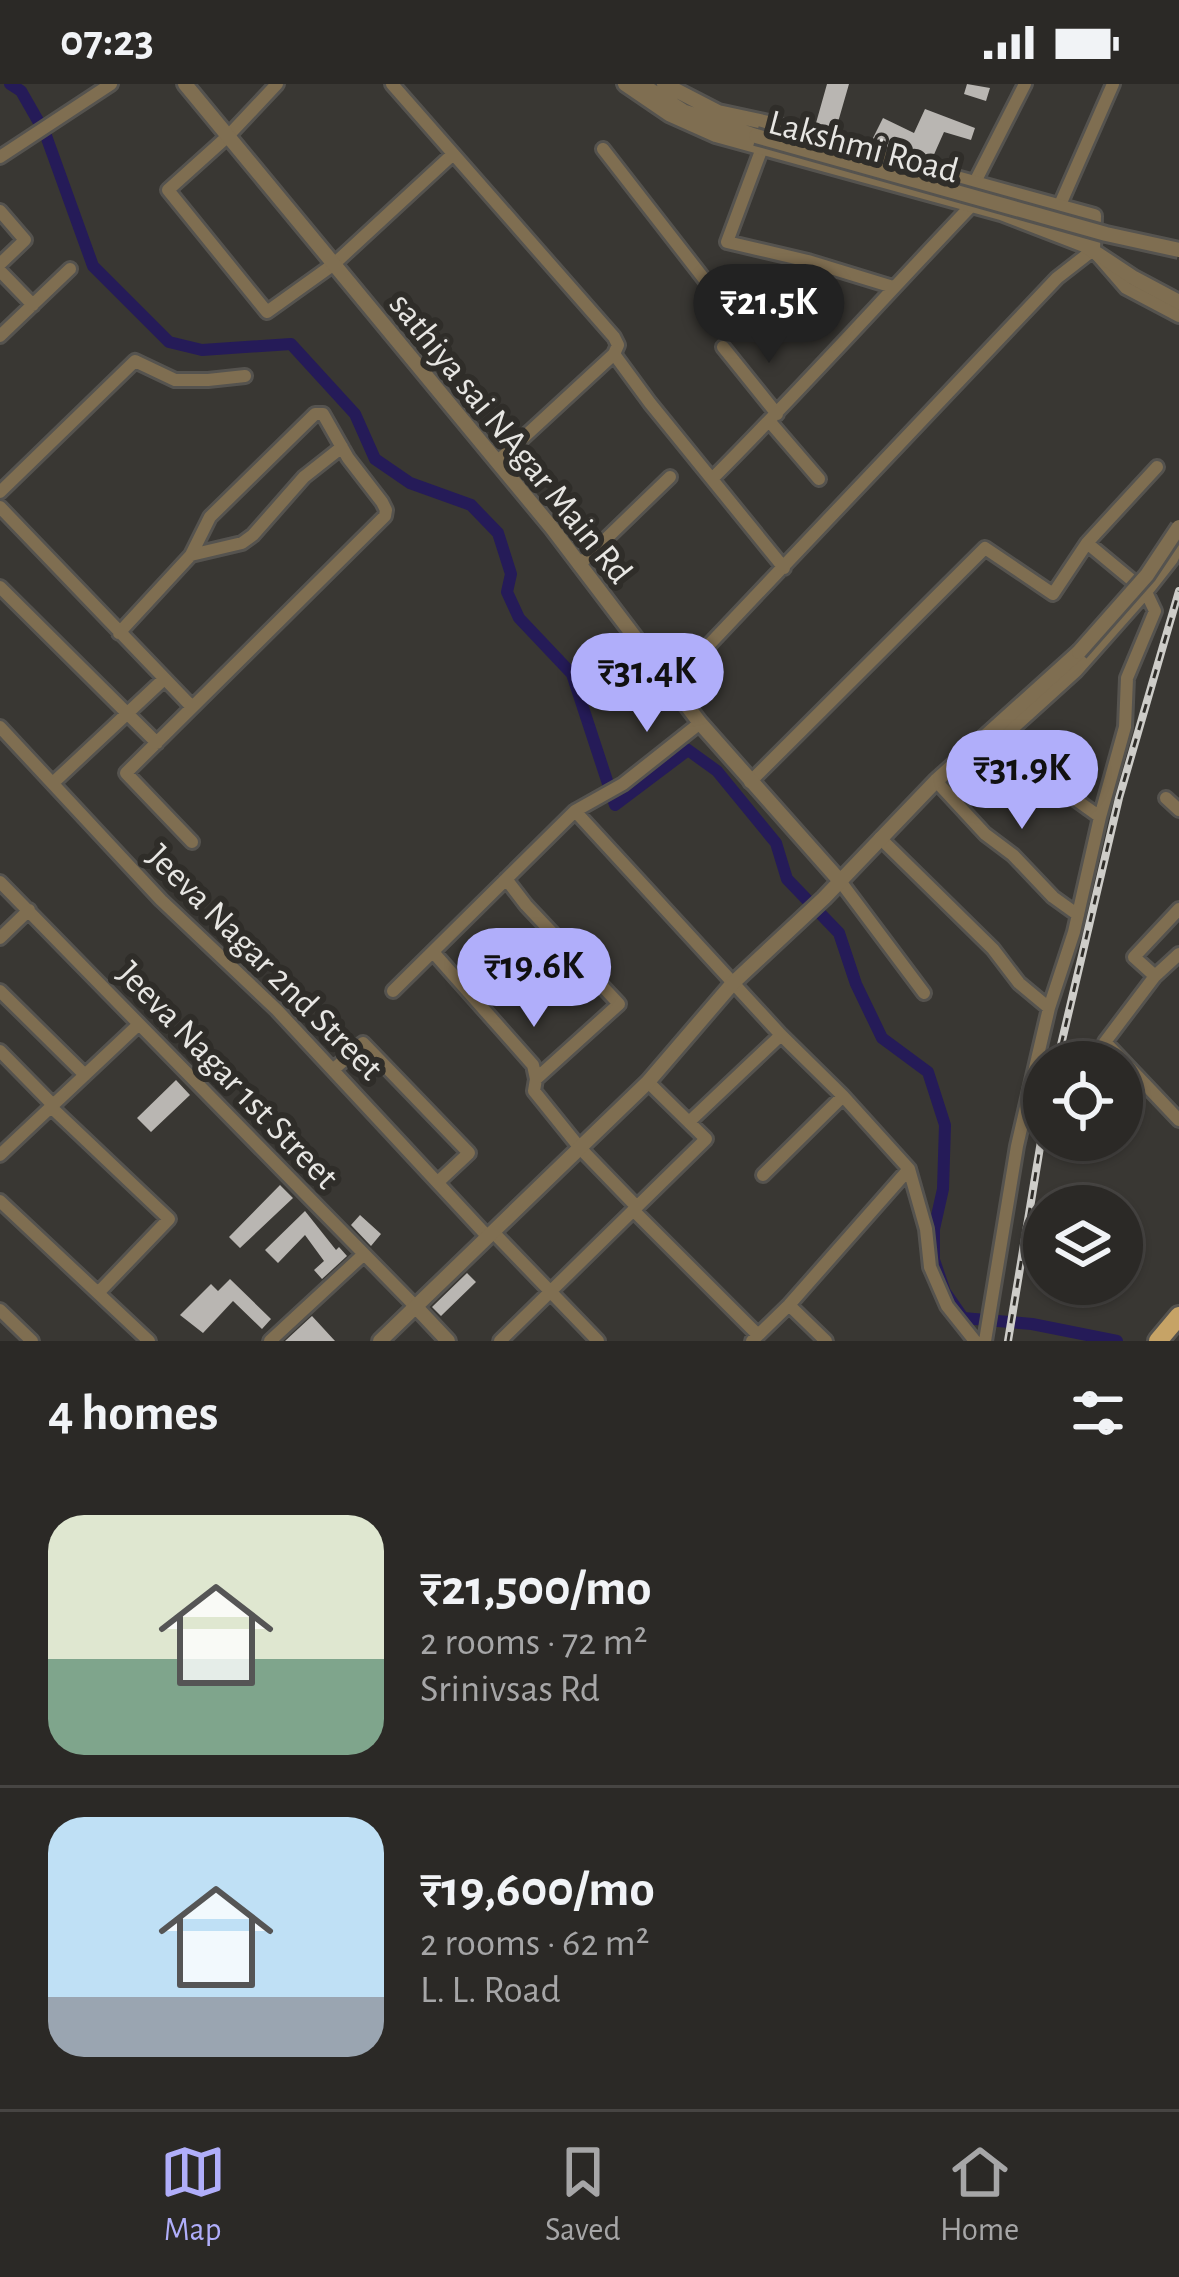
<!DOCTYPE html>
<meta charset="utf-8">
<style>
:root{--surface:#2b2926;--page:#33312e;--text:#f1f3f6;--muted:#a6a6a7;--line:#474543;--accent:#b0aefa}
body{margin:0;font-family:"Alegreya Sans",sans-serif;background:var(--page);color:var(--text);height:100vh;display:flex;flex-direction:column;font-size:45px;white-space:nowrap}
*{box-sizing:border-box;margin:0}
p{font-size:39px;color:var(--muted)}
.icon{flex:none;width:66px;height:66px;fill:none;stroke:currentColor;stroke-width:2;stroke-linecap:round;stroke-linejoin:round}
.map{position:relative;height:1257px;overflow:hidden}
.drawer{display:flex;flex-direction:column;background:var(--surface);flex:1}
.drawer>*{flex:none}
.controls{position:absolute;left:1023px;top:957px;display:grid;gap:24px}
.controls a{display:grid;place-items:center;width:120px;height:120px;border-radius:50%;background:var(--surface);box-shadow:0 3px 9px #0004,0 0 0 3px var(--line);font-size:60px}
.price{position:absolute;translate:-50% -102px;padding:0 27px;border-radius:42px;background:var(--accent);color:#111;font-size:39px;line-height:78px;filter:drop-shadow(0 3px 6px #0008)}
.price::after{content:'';position:absolute;left:50%;top:72px;width:36px;height:27px;margin-left:-18px;background:inherit;clip-path:polygon(0 0,100% 0,50% 100%)}
.price.selected{background:#222;color:#fff}
ul{padding:0;list-style:none}
li{display:flex;align-items:center;gap:36px;height:300px;padding:0 48px}
li+li{border-top:3px solid var(--line)}
li span{display:grid;place-items:center;flex:none;width:336px;height:240px;border-radius:36px;color:#555}
li>.icon{margin-inline-start:auto}
span .icon{width:144px;height:144px;fill:#fffc;stroke-width:1}
li b{font-size:51px}
h2{display:flex;justify-content:space-between;align-items:center;height:144px;padding:0 48px;font-size:51px}
.status{display:flex;justify-content:space-between;align-items:center;height:84px;padding:0 60px;background:var(--surface);direction:ltr}
.status svg{height:33px;fill:currentColor}
.tab-bar{display:flex;justify-content:space-around;align-items:center;height:168px;border-top:3px solid var(--line);background:var(--surface);font-size:33px;color:var(--muted)}
.tab-bar a{display:grid;justify-items:center;gap:6px}
.tab-bar .selected{color:var(--accent)}
.map>svg:first-child{display:block}
.lines{fill:none;stroke-linecap:round;stroke-linejoin:round}
.canal{stroke:#251b58;stroke-width:12}
.building{fill:#b9b6b2}
.minor-casing{stroke:#55534f;stroke-width:18}
.tertiary-casing{stroke:#55534f;stroke-width:20}
.primary-casing{stroke:#55534f;stroke-width:24}
.minor{stroke:#7f6e51;stroke-width:12}
.tertiary{stroke:#7f6e51;stroke-width:14}
.primary{stroke:#c6a366;stroke-width:18}
.rail-casing{stroke:#cecdc9;stroke-width:8}
.rail{stroke:#2f2d29;stroke-width:3;stroke-dasharray:9;stroke-linecap:butt}
.tertiary-bridge-casing{stroke:#55534f;stroke-width:20;stroke-linecap:butt}
.tertiary-bridge{stroke:#7f6e51;stroke-width:14}
.labels{text-anchor:middle;stroke-width:12;stroke-linejoin:round;paint-order:stroke}
.street-label{font-size:36px;fill:#e7e6e3;stroke:#2f2d29}
</style>
<div class="status"><b>07:23</b><svg viewBox="0 0 49 12"><path d="M0 12V9h3v3zM5 12V6h3v6zM10 12V3h3v9zM15 12V0h3v12zM26 1h20v11H26zM47 4h2v5h-2z"/></svg></div>
<div class="map">
<svg width="1179" height="1257" viewBox="0 0 1179 1257">
<rect width="100%" height="100%" fill="#393733"/>
<g class="lines">
<path class="canal" d="M10,0l11,7 24,42 48,133 76,76 33,8 89,-6 64,70 20,45 35,24 61,22 27,28 13,41 -4,18 12,26 53,56 43,131 73,-55 29,21 59,72 11,36 52,54 17,51 26,54 46,34 17,53 -2,64 -9,40v31l11,32 18,26 69,6 85,17"/>
</g>
<path class="building" d="M827,0h22l-13,45 -20,-6z
M967,0l23,4 -4,13 -22,-7z
M925,25l50,19 -4,12 -27,-8 -12,27 -39,-17 -3,6 -19,-6 12,-24 31,15z
M176,996l14,15 -39,37 -14,-14z
M280,1101l13,13 -53,50 -11,-11z
M305,1127l31,39 3,-3 8,9 -25,23 -8,-9 10,-9 -19,-26 -27,28 -13,-13z
M360,1131l21,19 -10,12 -20,-21z
M467,1189l9,9 -35,34 -9,-9z
M230,1195l41,40 -9,10 -29,-28 -30,32 -23,-18 31,-31 7,7z
M312,1232l23,25h-50z"/>
<g class="lines">
<g class="minor-casing">
<path id="minor" d="M277,0l-49,52 -60,54 99,122 67,-48 118,-109
M392,0l222,253 4,8 -4,9 -117,108
M762,64l-35,94 81,19 85,26
M603,65l140,180 65,-68
M0,73l111,-73
M974,100l51,-100
M1059,123l54,-123
M0,127l25,29 -25,24
M0,187l33,34
M0,252l70,-67
M723,263l54,67
M614,270l36,49 134,165
M770,338l49,57
M712,395c89,-89 173,-183 260,-274
M0,408l135,-131 40,19h33l37,-4
M0,423l192,200
M191,471l51,-12 11,-8 51,-58 38,-30
M579,481l91,-88
M0,503l157,156
M119,549l72,-78 19,-38 105,-103h8l25,44 34,44 4,8 -1,6 -259,257 66,69
M670,602l387,-408 36,-28 33,38 53,28
M0,643l161,173 116,110 211,227
M1006,651l55,54 39,28
M951,685l28,-10 97,-88 70,-79 26,-33 7,-15
M936,697l49,53 28,21 40,42 25,18
M54,698l110,-103
M750,698l235,-234 68,46 34,-51 70,-76
M1166,714l13,12
M575,727l206,224 62,61 66,73 -120,136 -37,36
M880,754l113,111 26,34 30,25
M506,795l20,26 93,99 -83,75
M840,797l84,112
M0,798l416,425
M1179,825l-45,48 21,19 -50,66 74,78
M0,854l29,-28
M433,868l100,113 3,14 -2,12 46,57 56,58
M1155,892l24,-22
M0,907l85,84
M393,907l182,-180 48,-27 77,-61
M0,967l53,54
M333,986l30,-27 106,110 -31,29
M51,1023l118,112 -71,74
M689,1038l92,-87
M0,1071l139,-131
M909,1085l17,60 4,38 17,39 28,35
M763,1091l80,-79
M0,1117l149,140
M633,1126l125,125
M493,1148l105,109
M789,1221l37,36
M0,1226l32,31
M270,1257l94,-87
M500,1257l206,-202 -58,-57
M985,1257l32,-195 21,-91 11,-47 25,-76 26,-115 25,-90 2,-49 28,-67 -9,-19 -59,-49"/>
</g>
<g class="tertiary-casing">
<path id="tertiary" d="M185,0l367,444 148,195 140,158
M625,0l44,30 47,21 285,78 83,32 50,33 45,24
M641,0l42,27 73,25
M664,0l54,28 55,12 71,23 250,69 -1,34
M416,1223l32,34
M380,1257l268,-259 85,-99 91,-85 112,-117 143,-129"/>
</g>
<g class="primary-casing">
<path id="primary" d="M1158,1257l21,-25"/>
</g>
<use href="#minor" class="minor"/>
<use href="#tertiary" class="tertiary"/>
<use href="#primary" class="primary"/>
<g class="rail-casing">
<path id="rail" d="M1057,978l62,-264 60,-207
M1008,1257l36,-218"/>
</g>
<use href="#rail" class="rail"/>
<g class="tertiary-bridge-casing">
<path id="tertiary-bridge" d="M756,52l350,98 73,16
M1079,568l68,-77 32,-48"/>
</g>
<use href="#tertiary-bridge" class="tertiary-bridge"/>
</g>
<g class="labels">
<g class="street-label">
<text transform="translate(864 61) rotate(15)" y="13">Lakshmi Road</text>
<text transform="translate(512 353) rotate(51)" y="13">sathiya sai NAgar Main Rd</text>
<text transform="translate(266 877) rotate(45)" y="13">Jeeva Nagar 2nd Street</text>
<text transform="translate(229 990) rotate(46)" y="13">Jeeva Nagar 1st Street</text>
</g>
</g>
</svg>
<div class="controls">
<a><svg class="icon" aria-label="locate" viewBox="0 0 24 24"><circle cx="12" cy="12" r="6"/><path d="M12 2v4M12 18v4M2 12h4M18 12h4"/></svg></a>
<a><svg class="icon" aria-label="layers" viewBox="0 0 24 24"><path d="M12 4l9 5-9 5-9-5zM3 14l9 5 9-5"/></svg></a>
</div>
<b class="price selected" style="left:769px;top:282px">₹21.5K</b>
<b class="price" style="left:647px;top:651px">₹31.4K</b>
<b class="price" style="left:1022px;top:748px">₹31.9K</b>
<b class="price" style="left:534px;top:946px">₹19.6K</b>
</div>
<section class="drawer">
<h2>4 homes<svg class="icon" aria-label="filters" viewBox="0 0 24 24"><path d="M4 7h16M4 17h16"/><circle cx="9" cy="7" r="2"/><circle cx="15" cy="17" r="2"/></svg></h2>
<ul>
<li><span style="background:linear-gradient(#dfe7d0 60%,#7fa58c 0)"><svg class="icon" aria-label="home" viewBox="0 0 24 24"><path d="M3 11l9-7 9 7M6 9v11h12V9"/></svg></span><div><b>₹21,500/mo</b><p>2 rooms · 72 m²</p><p>Srinivsas Rd</p></div></li>
<li><span style="background:linear-gradient(#bfe0f5 75%,#9aa5b1 0)"><svg class="icon" aria-label="home" viewBox="0 0 24 24"><path d="M3 11l9-7 9 7M6 9v11h12V9"/></svg></span><div><b>₹19,600/mo</b><p>2 rooms · 62 m²</p><p>L. L. Road</p></div></li>
</ul>
</section>
<nav class="tab-bar">
<a class="selected"><svg class="icon" aria-label="map" viewBox="0 0 24 24"><path d="M3 6l6-2 6 2 6-2v14l-6 2-6-2-6 2zM9 4v14M15 6v14"/></svg>Map</a>
<a><svg class="icon" aria-label="saved" viewBox="0 0 24 24"><path d="M7 4h10v16l-5-4-5 4z"/></svg>Saved</a>
<a><svg class="icon" aria-label="home" viewBox="0 0 24 24"><path d="M3 11l9-7 9 7M6 9v11h12V9"/></svg>Home</a>
</nav>
